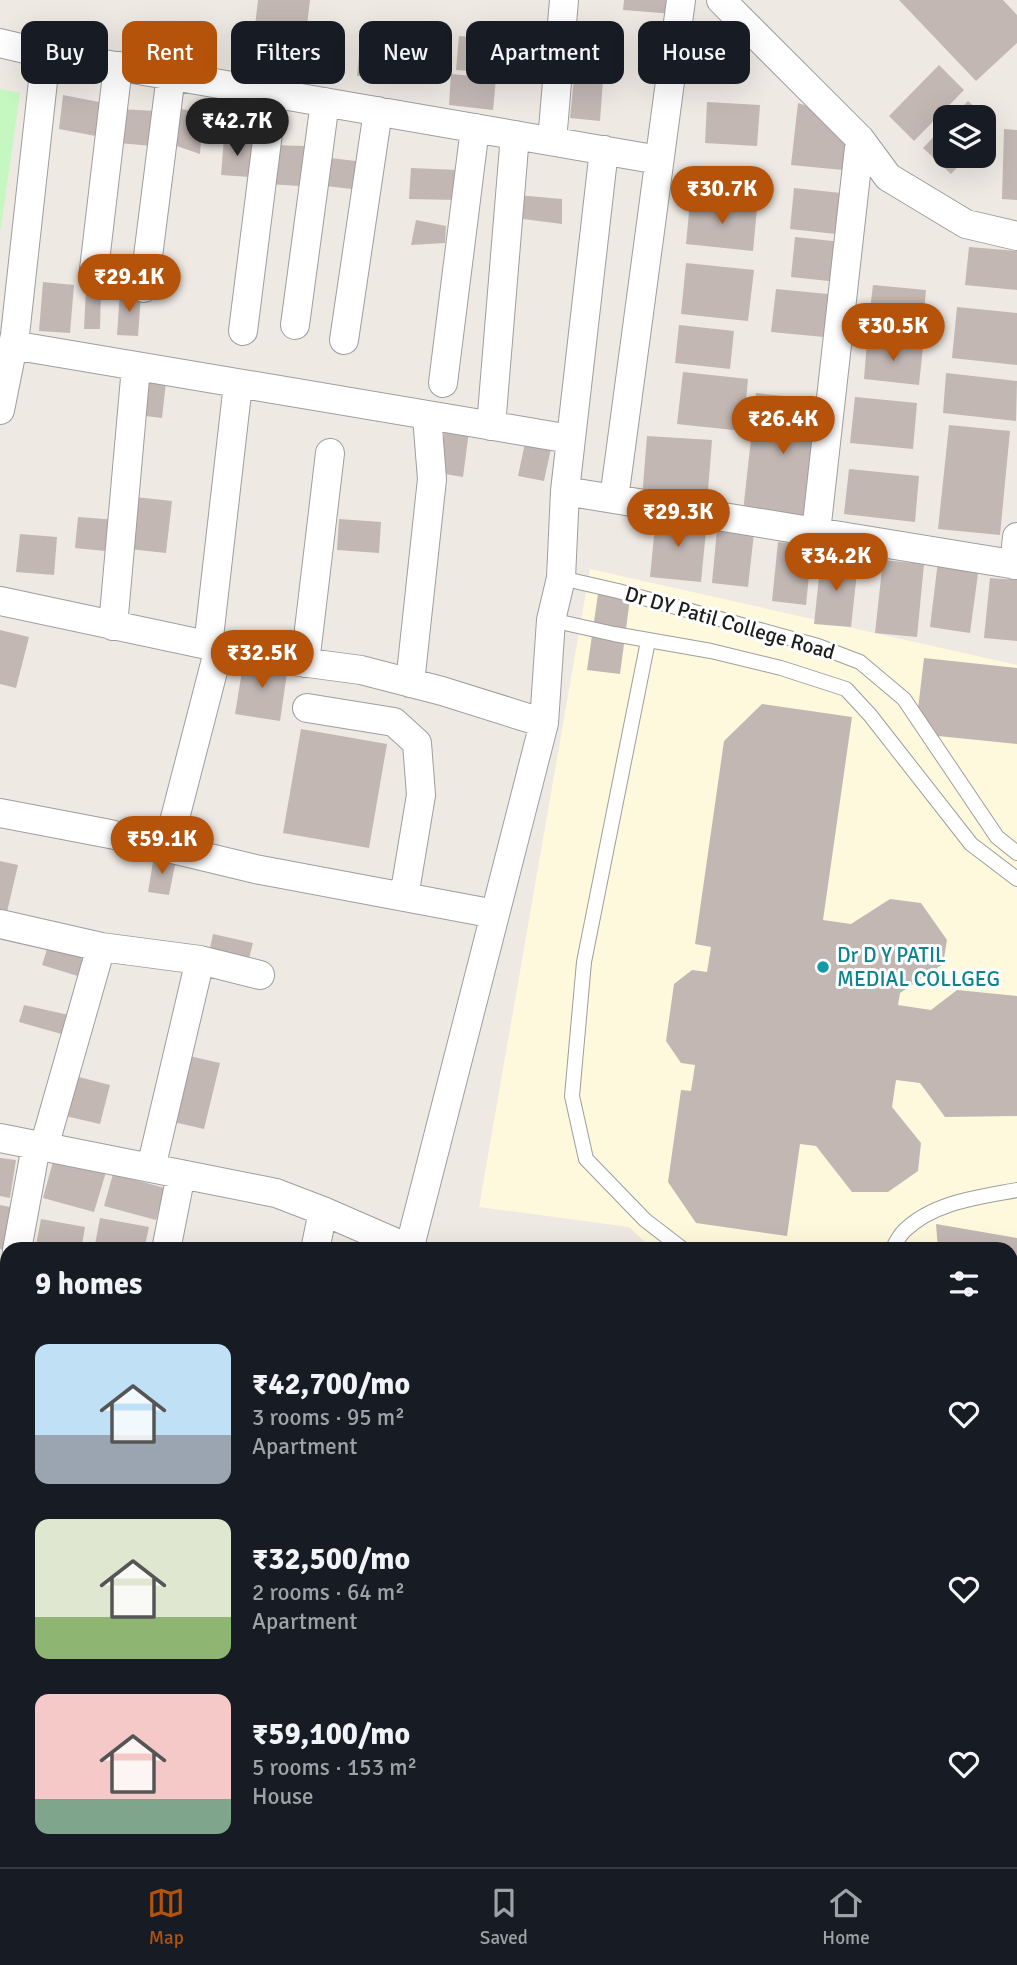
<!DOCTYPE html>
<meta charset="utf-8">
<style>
:root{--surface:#171b24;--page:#242831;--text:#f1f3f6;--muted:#9ea1a6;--line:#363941;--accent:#b45309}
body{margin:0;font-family:Signika,sans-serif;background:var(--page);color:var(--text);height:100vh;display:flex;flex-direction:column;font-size:26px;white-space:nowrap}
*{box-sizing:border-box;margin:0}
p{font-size:23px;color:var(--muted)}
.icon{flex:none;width:38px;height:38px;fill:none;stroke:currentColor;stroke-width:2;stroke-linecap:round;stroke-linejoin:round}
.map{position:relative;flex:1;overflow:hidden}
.side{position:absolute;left:0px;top:1242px;width:1018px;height:625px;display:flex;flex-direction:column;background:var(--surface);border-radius:21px 21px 0 0;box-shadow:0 7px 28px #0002}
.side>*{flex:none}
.top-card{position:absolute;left:21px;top:21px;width:976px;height:63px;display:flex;gap:14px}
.controls{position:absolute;left:933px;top:105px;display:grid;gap:14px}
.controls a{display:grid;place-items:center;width:63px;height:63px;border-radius:14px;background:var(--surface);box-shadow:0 7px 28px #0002;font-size:35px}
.price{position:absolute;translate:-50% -60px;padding:0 16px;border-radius:24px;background:var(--accent);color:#fff;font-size:23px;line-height:46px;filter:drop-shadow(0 2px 4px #0008)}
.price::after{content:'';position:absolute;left:50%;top:42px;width:21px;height:16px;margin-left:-10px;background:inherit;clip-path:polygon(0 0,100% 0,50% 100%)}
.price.active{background:#222;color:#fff}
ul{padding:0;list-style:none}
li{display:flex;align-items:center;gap:21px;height:175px;padding:0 35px}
li span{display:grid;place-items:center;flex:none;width:196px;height:140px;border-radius:14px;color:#555}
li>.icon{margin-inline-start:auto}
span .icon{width:84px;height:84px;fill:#fffc;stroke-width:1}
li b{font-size:30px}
h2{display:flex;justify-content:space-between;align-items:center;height:84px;padding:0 35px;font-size:30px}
.chip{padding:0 24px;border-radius:14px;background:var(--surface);box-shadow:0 7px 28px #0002;font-size:24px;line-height:63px}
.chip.active{background:var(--accent);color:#fff}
.dock{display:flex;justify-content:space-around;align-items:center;height:98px;border-top:2px solid var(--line);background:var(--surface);font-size:19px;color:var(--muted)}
.dock a{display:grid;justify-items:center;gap:4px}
.dock .active{color:var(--accent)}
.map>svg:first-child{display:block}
.education{fill:#fef9dc}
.park{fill:#c5f7c1}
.building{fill:#c2b7b3}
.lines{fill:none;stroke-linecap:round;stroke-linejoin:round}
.lane-casing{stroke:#9e9e9e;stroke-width:16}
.street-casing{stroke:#9e9e9e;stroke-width:30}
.lane{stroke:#fff;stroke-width:14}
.street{stroke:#fff;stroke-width:28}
.culture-dot{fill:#0f9aa8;stroke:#fff;stroke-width:2.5}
.labels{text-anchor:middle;stroke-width:6;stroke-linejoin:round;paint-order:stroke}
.street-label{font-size:21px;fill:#1d1d1d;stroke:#fff}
.culture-label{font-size:21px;fill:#0d838f;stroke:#fff;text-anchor:start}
</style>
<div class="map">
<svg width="1017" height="1867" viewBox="0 0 1017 1867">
<rect width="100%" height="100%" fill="#eee9e3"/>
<path class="education" d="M590,569l427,96v1190l-5,-4v-601l-360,-1 -23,-22 -150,-20z
M396,1860h613l8,7h-622z"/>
<path class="park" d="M0,89l20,4 -20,140z"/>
<path class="building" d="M258,0h52l-8,67 -51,-6z
M624,0h51l-1,14 -51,-4z
M899,0h104l14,15v28l-41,38z
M459,36l47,4 -3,34 -47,-4z
M360,44l47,3 -3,33 -47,-4z
M939,65l25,25 -50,51 -25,-25z
M451,74l45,4 -3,32 -44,-5z
M574,78l29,2 -3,41 -30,-3z
M63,95l41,8 -3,34 -42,-8z
M968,101l28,26 -12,13v-23h-31z
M707,102l53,3 -3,41 -52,-3z
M798,103l31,10 17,28 -3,29 -52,-5z
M178,108l25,6 -3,40 -26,-9z
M120,109l36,2 -3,35 -35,-3z
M945,125v31h23l-17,18 -28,-26z
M1004,129l13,1v70l-15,-1z
M224,138l30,3 -4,36 -29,-2z
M271,145l35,1 -6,40 -32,-2z
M322,157l42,5 -4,28 -42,-5z
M411,168l47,2 -1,30 -48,-1z
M794,188l47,5 -5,41 -46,-5z
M517,195l45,4v25l-47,-6z
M690,202l67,6 -4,43 -67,-7z
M416,220l30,6 -1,17 -34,2z
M795,237l47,5 -4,40 -47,-5z
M969,247l48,4v39l-52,-5z
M686,263l68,7 -6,51 -67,-7z
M43,282l31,3 -4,48 -31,-2z
M873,285l53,5 -3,33 -54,-5z
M86,288l15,1 -1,40h-16z
M776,289l52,5 -4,43 -53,-5z
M120,292l21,2 -3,42 -21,-1z
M957,307l60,6v52l-65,-7z
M679,325l55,6 -4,38 -55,-6z
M867,341l56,6 -4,38 -55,-6z
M683,372l65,7 -5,52 -66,-7z
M946,373l71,8 -1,40 -73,-8z
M141,379l25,3 -4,36 -25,-3z
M756,393l67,7 -13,119 -67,-7z
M855,397l62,6 -4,46 -63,-6z
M949,425l61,6 -10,104 -62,-6z
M445,428l24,3 -6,46 -24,-4z
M647,436l65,4 -5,63 -65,-5z
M526,438l26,6 -8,37 -26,-5z
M849,469l70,7 -4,46 -71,-8z
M135,497l37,4 -6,52 -37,-4z
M656,516l51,5 -6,61 -51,-5z
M78,517l40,3 -3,32 -40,-4z
M339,519l42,3 -2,31 -42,-3z
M717,529l37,4 -6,54 -36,-4z
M20,534l37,3 -3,38 -38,-3z
M778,542l34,3 -6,60 -34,-4z
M821,559l37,4 -7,64 -37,-3z
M883,560l41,4 -7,73 -42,-4z
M938,561l41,5 -9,67 -40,-6z
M990,578l27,2v61l-33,-3z
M599,587l32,4 -11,83 -33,-4z
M0,630l29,7 -13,51 -16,-4z
M924,658l93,10v76l-79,-8 -10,-11 -10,-16z
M244,659l44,7 -8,55 -45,-7z
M762,704l90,13 -29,203 28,4 39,-25 31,4 26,37 -4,24 -43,29 -2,12 33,5 26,-20 60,6v120l-72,1 -25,-34 -24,-3 -4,27 29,36 -3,28 -30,21h-36l-36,-46 -16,-2 -13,92 -91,-13 -28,-41 13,-92 10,1 4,-26 -14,-2 -15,-22 8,-57 18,-14 15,2 4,-25 -16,-3 29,-203z
M301,729l86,15 -18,104 -86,-15z
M154,856l22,4 -7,35 -21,-3z
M0,861l18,4 -11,47 -7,-1z
M213,934l40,9 -5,19 -39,-9z
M50,940l39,12 -8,25 -39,-12z
M24,1005l45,10 -4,20 -46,-13z
M185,1055l35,8 -16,66 -35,-8z
M71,1075l39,10 -10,39 -39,-9z
M0,1158l16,2 -6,38 -10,-2z
M54,1158l52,14 -12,40 -51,-14z
M113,1174l52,14 -9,32 -52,-14z
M0,1205l15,3 -8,42 -7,-1z
M100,1218l49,9 -5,23h-50z
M41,1219l44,8 -4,23h-46z
M936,1224l81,14v471l-5,-1v-458h-74z
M0,1448l7,1v68l-7,-1z
M0,1526l7,1v30l-7,-1z
M0,1856l7,1v3h17l29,7h-53z"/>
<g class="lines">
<g class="lane-casing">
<path id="lane" d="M561,578l57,13 200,55 42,16 44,37 93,138 20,16
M551,620l63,14 97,17 70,17 65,21 24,26 101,129 46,35
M648,641l-64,321 -12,134 14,63 59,61 39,30
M892,1250c3,-6 7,-14 12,-19 29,-29 75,-34 113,-41
M1012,1808l5,2
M570,1860l28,7
M463,1867l1,-7
M661,1867v-7"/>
</g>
<g class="street-casing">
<path id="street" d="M721,0l139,139 28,38 78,47 51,12
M0,43l46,11 613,106
M552,141l12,-141
M93,278l25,-212
M144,288l27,-213
M295,325l30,-223
M243,331l30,-238
M344,340l34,-229
M12,345l558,94
M443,383l32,-255
M0,410l15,-75 31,-281
M491,426l24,-291
M565,491l452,74
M614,499l67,-499
M816,532l44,-393
M1014,565l3,-28
M0,601l263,56 98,13 81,21 102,32
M113,626l23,-259
M208,646l30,-262
M305,663l25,-210
M410,683l22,-204 -5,-63
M307,708l87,14 23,21 4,52 -17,102
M0,813l110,21 145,35 240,45
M167,849l52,-201
M0,924l101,23 99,13 60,15
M0,1138l276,55 47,18 85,37
M44,1147l57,-200
M151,1168l49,-208
M17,1250l19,-104
M166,1250l15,-76
M315,1250l8,-39
M409,1250l135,-527 7,-103 10,-42 4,-87 39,-341
M0,1343l7,-38
M0,1735l7,1
M346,1867l1,-7"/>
</g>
<use href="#lane" class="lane"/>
<use href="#street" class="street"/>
</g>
<circle class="culture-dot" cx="823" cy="967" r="7"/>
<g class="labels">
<g class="street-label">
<text transform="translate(730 623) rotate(16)" y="7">Dr DY Patil College Road</text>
</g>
<g class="culture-label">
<text x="837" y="962">Dr D Y PATIL<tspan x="837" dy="24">MEDIAL COLLGEG</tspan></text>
</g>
</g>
</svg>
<div class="controls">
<a><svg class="icon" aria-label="layers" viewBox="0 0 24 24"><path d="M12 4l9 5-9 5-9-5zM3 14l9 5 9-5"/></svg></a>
</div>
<b class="price active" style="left:237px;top:158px">₹42.7K</b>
<b class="price" style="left:722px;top:226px">₹30.7K</b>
<b class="price" style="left:129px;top:314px">₹29.1K</b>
<b class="price" style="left:893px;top:363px">₹30.5K</b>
<b class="price" style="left:783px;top:456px">₹26.4K</b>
<b class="price" style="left:678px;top:549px">₹29.3K</b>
<b class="price" style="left:836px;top:593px">₹34.2K</b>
<b class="price" style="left:262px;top:690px">₹32.5K</b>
<b class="price" style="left:162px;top:876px">₹59.1K</b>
<div class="top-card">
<a class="chip">Buy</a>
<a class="chip active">Rent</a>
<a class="chip">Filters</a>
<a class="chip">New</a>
<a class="chip">Apartment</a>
<a class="chip">House</a>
</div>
<section class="side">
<h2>9 homes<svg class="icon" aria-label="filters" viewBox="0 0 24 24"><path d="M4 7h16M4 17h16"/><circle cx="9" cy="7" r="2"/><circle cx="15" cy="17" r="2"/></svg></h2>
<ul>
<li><span style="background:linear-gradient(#bfe0f5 65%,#9aa5b1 0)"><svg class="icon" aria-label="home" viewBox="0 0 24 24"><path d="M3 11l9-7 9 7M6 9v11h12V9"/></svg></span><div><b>₹42,700/mo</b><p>3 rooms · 95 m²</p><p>Apartment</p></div><svg class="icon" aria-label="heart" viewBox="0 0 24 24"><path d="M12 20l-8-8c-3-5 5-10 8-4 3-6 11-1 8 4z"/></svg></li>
<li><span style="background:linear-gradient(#dfe7d0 70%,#8fb573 0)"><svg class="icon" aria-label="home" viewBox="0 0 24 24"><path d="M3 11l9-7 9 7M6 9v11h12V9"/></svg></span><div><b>₹32,500/mo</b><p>2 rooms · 64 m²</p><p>Apartment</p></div><svg class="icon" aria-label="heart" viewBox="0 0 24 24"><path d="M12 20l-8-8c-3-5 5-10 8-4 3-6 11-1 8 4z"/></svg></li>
<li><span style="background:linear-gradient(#f6c9c9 75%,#7fa58c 0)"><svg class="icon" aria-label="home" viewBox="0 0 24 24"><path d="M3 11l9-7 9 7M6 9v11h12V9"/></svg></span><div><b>₹59,100/mo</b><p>5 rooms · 153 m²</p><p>House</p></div><svg class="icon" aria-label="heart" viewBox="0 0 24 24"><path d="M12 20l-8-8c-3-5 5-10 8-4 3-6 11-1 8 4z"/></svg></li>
</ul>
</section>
</div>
<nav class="dock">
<a class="active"><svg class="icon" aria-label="map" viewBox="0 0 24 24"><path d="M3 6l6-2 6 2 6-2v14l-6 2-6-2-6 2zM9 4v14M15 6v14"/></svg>Map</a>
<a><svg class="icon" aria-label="saved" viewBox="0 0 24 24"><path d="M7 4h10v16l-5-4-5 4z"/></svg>Saved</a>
<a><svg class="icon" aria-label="home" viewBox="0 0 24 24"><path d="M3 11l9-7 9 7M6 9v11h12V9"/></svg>Home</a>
</nav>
